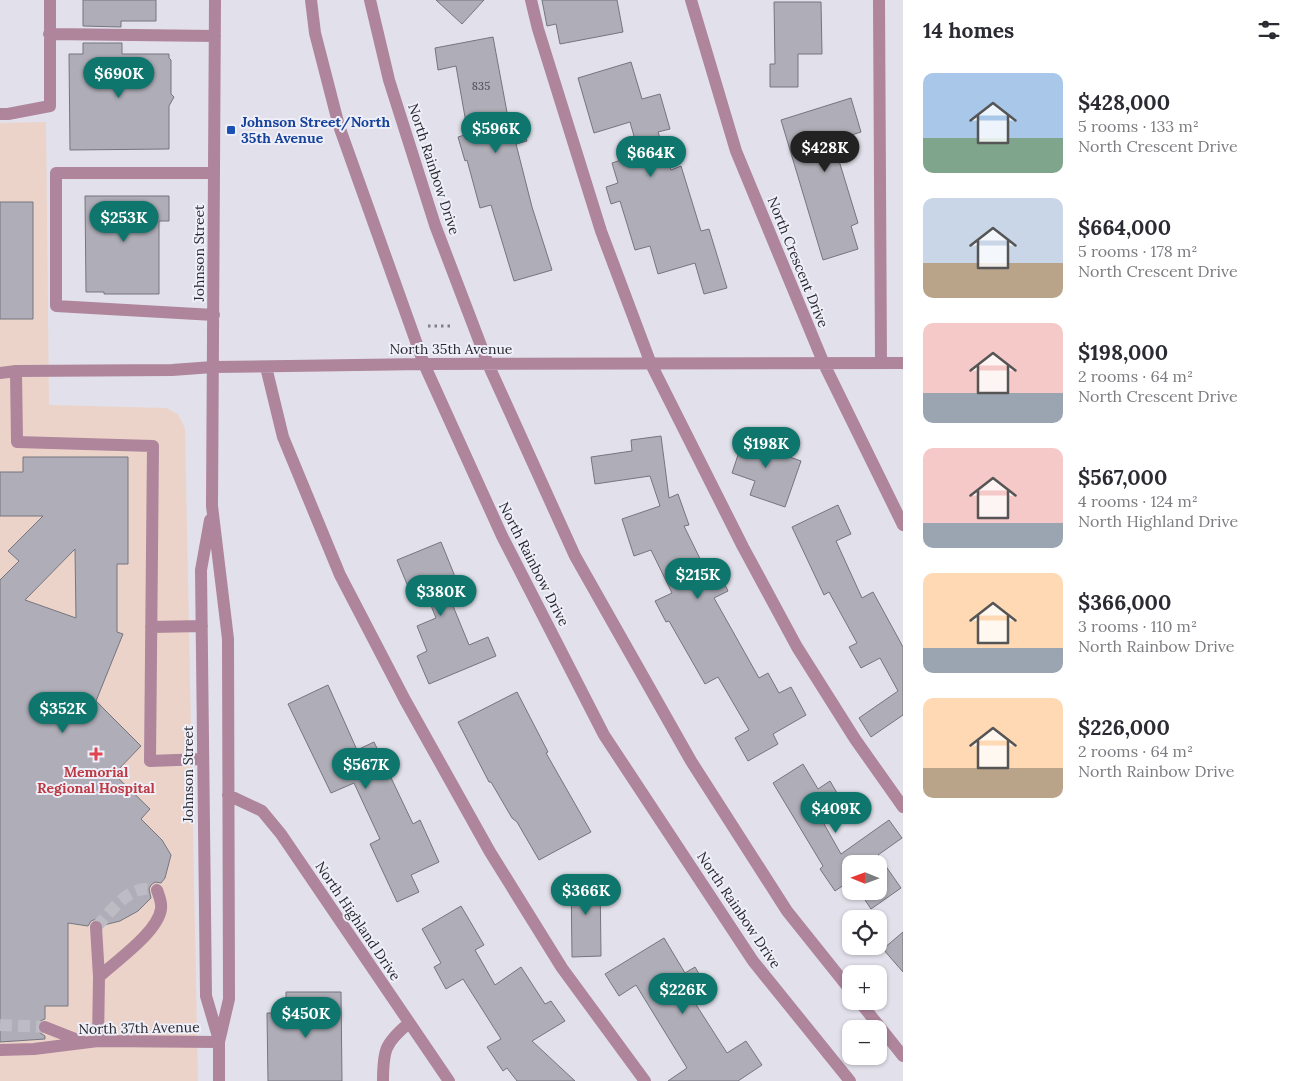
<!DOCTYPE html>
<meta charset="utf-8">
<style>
:root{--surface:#fff;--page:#f2f2f3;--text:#2b2b33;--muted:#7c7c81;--accent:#0f766e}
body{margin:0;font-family:Lora,serif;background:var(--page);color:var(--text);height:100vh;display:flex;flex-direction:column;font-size:19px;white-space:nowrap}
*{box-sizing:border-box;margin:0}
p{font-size:16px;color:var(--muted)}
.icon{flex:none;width:28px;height:28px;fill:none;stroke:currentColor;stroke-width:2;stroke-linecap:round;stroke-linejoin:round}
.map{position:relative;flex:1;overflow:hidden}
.details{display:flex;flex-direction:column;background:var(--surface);width:400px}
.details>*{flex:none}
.needle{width:32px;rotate:271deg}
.fabs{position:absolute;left:842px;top:855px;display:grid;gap:10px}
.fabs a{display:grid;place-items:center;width:45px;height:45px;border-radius:10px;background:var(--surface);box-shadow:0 1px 4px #0004;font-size:25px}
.price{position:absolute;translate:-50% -42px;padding:0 11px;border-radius:18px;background:var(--accent);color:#fff;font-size:16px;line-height:32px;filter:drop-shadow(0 1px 2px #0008)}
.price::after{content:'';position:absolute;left:50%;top:30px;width:15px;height:11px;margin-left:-8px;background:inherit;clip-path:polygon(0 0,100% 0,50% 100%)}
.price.selected{background:#222;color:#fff}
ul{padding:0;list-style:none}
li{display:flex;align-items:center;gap:15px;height:125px;padding:0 20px}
li span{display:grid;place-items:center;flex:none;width:140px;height:100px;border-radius:10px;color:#555}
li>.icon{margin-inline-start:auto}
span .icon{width:60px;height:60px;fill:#fffc;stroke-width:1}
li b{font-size:21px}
h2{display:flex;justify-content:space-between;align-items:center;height:60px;padding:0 20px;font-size:21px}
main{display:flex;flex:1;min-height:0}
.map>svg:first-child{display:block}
.medical{fill:#ebd3c9}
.building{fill:#afaeb8;stroke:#76757e;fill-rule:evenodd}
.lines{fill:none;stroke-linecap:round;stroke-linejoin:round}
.minor-tunnel{stroke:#bdbcc4;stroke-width:12;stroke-dasharray:12 6;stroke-linecap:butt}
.path{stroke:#807f86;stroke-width:3;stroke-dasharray:2.5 4;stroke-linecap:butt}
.minor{stroke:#ae859b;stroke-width:12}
.transit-dot{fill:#1a4fb4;stroke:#efeff9;stroke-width:2}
.health-dot{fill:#e0444e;stroke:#efeff9;stroke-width:2}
.labels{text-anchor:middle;stroke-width:4;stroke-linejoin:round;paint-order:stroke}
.number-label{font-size:11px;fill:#49484e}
.transit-label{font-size:14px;font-weight:bold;fill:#164399;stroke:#efeff9;text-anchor:start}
.street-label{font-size:14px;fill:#27262a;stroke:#efeff9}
.health-label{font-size:14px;font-weight:bold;fill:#be3a42;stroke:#efeff9}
</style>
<main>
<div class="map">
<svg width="903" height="1081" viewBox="0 0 903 1081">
<rect width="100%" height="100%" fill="#e2e1eb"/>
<path class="medical" d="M46,122l3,283 117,3 12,6 7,14 13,653h-198v-958z"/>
<path class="building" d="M83,0h73v21h-35v6l-38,-1z
M436,0h48l-22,24z
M542,0h75l6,32 -63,12 -4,-20 -9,2z
M774,2h47l1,52h-24v33h-28v-23h5z
M493,37l16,86 12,-3 6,21 -11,3 16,63 20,63 -38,11 -23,-76 -11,3 -13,-48 -2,1 -7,-24 10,-3 -12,-68 -18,4 -3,-22z
M83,43h39v11h47v4l2,2v34l3,3 -5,9v43l-99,1 -1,-96h14z
M631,62l11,37 18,-5 10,35 -12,3 13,38 10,-4 20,65 8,-2 18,59 -23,6 -9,-31 -37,11 -8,-28 -15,4 -15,-49 -9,3 -5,-17 12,-4 -6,-20 27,-9 -9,-32 -36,11 -16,-55z
M851,98l10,34 -28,9 25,82 -7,3 7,23 -35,11 -42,-140z
M85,196h84v25h-10v73h-55v-2h-18z
M0,202h33v117h-33z
M747,428l24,9 -4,12 34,12 -16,46 -35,-12 5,-14 -23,-8z
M661,436l8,62 9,-4 11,31 -5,1 24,49 10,-5 10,21 -14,7 45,80 9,-5 11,20 12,-6 15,28 -33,19 5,10 -30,17 -13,-23 14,-8 -31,-53 -13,7 -36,-63 -3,1 -11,-21 17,-8 -21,-43 -17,6 -12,-37 38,-13 -10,-30 -55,8 -4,-27 41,-6 -1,-11z
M23,457h105v107h-11v68l6,2 -27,67 45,45 -27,28 36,35 -9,10 21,21 9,15 -6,23 -4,5 -6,-1 -4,3 -2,4 2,9 -13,13 -18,10 -16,4 -4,-5 -4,-1 -5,2 -3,5 -20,-3v83h-23v13l-5,2 -3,7 2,4 6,4v3l-45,3v-462l19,-19 -11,-10 35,-35h-43v-44h23zM75,549l1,69 -51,-18z
M838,505l13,29 -15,7 26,57 11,-6 30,55v68l-32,22 -12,-19 39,-27 -18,-33 -19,10 -12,-21 8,-4 -28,-51 -5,3 -32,-68z
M441,542l15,37 -12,5 25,61 19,-8 8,19 -67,28 -12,-28 10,-5 -10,-25 19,-8 -14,-35 -13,6 -12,-29z
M328,685l29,65 17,-8 39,82 7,-4 19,42 -28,13 8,17 -22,10 -27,-58 10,-5 -26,-56 -23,10 -43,-89z
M517,692l31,60 -2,1 45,79 -52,28 -22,-38 -5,-4 -21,-36h-2l-31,-60z
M803,764l15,25 12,-8 17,29 -23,14 17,30 48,-34 13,18 -24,17 23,33 -30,21 -12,-18h20v-27h-28v16l-16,11 -15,-22 3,-3 -50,-83z
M600,875l1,81 -29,1 -1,-81z
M461,906l23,39 -9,5 20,35 26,-18 24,37 6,-3 14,20 -33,20 43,40h-58l-10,-13 -4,3 -16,-24 14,-8 -38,-60 -17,10 -12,-22 7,-4 -19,-34z
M903,932v40l-20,-23z
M664,938l21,35 10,-6 16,27 -16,9 32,50 19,-12 16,24 -24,16h-70l19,-13 -51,-83 -17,11 -14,-22z
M286,992h55l1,89h-74l-1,-68h19z"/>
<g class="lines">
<path class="minor-tunnel" d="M96,927c16,-16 34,-45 61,-37
M0,1025l45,2"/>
<path class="path" d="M428,326h24"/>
<path class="minor" d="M215,0l-3,506 16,133 1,360 -10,43v39
M311,0l4,33 24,93 85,238 78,172 102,199 149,226 97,120
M370,0l19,80 46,145 53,139 87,192 116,205 96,150 64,80
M531,0l7,29 63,202 50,133 92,183 54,100 58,92 48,68
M691,0l45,151 88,213 79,161
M879,0l2,363
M49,34l166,2
M0,114h8l42,-8v-106
M214,315l-158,-9v-133h158
M266,367l17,70 57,138 65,125 85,152 72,116 83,113
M16,371l1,71 136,4 -3,315 53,-2
M0,373l16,-2 156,-1 41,-3 211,-3 479,-1
M210,520l-9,50 5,426 13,44
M151,627l51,-1
M228,795l34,16 19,23 168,247
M96,927l3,50 -1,64
M99,977c17,-16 59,-45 62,-68 1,-7 -2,-13 -4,-19
M859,1001l44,55
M45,1027l38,15
M0,1050l34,-1 64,-8 121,1
M383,1081c0,-31 2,-38 26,-58"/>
</g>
<rect class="transit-dot" x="226" y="125" width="10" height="10" rx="2.5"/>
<path class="health-dot" d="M93.5 746.5h5v5h5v5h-5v5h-5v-5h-5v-5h5z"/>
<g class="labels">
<g class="number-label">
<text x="481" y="90">835</text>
</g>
<g class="transit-label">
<text x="241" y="127">Johnson Street/North<tspan x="241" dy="16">35th Avenue</tspan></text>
</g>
<g class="street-label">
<text transform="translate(434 169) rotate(72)" y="5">North Rainbow Drive</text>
<text transform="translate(199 253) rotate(-90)" y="5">Johnson Street</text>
<text transform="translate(798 262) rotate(68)" y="5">North Crescent Drive</text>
<text x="451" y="354">North 35th Avenue</text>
<text transform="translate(534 564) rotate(63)" y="5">North Rainbow Drive</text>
<text transform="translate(188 774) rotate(-90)" y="5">Johnson Street</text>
<text transform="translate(739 910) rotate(56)" y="5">North Rainbow Drive</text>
<text transform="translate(358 921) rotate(56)" y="5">North Highland Drive</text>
<text transform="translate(139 1028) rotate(-1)" y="5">North 37th Avenue</text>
</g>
<g class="health-label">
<text x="96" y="777">Memorial<tspan x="96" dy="16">Regional Hospital</tspan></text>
</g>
</g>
</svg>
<div class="fabs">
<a><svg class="needle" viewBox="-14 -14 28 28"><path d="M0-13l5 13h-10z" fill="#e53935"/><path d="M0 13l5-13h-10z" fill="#7c7c81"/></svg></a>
<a><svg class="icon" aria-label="locate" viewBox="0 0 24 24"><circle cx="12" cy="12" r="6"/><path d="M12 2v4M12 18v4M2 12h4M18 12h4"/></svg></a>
<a>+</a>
<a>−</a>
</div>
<b class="price" style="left:119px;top:99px">$690K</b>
<b class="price" style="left:496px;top:154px">$596K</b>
<b class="price selected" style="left:825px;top:173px">$428K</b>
<b class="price" style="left:651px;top:178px">$664K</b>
<b class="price" style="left:124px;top:243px">$253K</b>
<b class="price" style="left:766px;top:469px">$198K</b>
<b class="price" style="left:698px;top:600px">$215K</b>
<b class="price" style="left:441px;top:617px">$380K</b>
<b class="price" style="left:63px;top:734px">$352K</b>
<b class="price" style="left:366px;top:790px">$567K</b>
<b class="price" style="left:836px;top:834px">$409K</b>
<b class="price" style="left:586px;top:916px">$366K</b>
<b class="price" style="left:683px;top:1015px">$226K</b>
<b class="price" style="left:306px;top:1039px">$450K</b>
</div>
<section class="details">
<h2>14 homes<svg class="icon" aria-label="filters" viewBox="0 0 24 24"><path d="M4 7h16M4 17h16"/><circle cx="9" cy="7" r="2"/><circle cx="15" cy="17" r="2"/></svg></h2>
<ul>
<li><span style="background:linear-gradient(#a9c7e8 65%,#7fa58c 0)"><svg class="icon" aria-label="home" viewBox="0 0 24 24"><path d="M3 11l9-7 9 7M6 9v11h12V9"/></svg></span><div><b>$428,000</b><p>5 rooms · 133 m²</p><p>North Crescent Drive</p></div></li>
<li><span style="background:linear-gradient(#c9d6e8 65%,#b9a48a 0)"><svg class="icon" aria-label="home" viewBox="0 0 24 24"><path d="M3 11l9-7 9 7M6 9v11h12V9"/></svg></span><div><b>$664,000</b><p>5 rooms · 178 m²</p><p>North Crescent Drive</p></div></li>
<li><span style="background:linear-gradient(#f6c9c9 70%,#9aa5b1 0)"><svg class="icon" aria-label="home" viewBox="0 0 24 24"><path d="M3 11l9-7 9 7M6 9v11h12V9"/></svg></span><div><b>$198,000</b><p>2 rooms · 64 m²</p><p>North Crescent Drive</p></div></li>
<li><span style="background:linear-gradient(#f6c9c9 75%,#9aa5b1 0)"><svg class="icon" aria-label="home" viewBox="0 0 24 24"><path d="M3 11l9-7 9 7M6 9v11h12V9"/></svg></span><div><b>$567,000</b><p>4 rooms · 124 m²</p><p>North Highland Drive</p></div></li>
<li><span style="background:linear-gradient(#ffd9b3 75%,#9aa5b1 0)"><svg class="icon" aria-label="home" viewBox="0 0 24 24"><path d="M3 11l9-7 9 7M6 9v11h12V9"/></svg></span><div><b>$366,000</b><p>3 rooms · 110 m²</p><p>North Rainbow Drive</p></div></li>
<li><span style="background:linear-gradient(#ffd9b3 70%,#b9a48a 0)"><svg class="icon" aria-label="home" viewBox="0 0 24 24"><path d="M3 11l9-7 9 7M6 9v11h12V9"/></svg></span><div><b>$226,000</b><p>2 rooms · 64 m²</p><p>North Rainbow Drive</p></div></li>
</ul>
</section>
</main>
